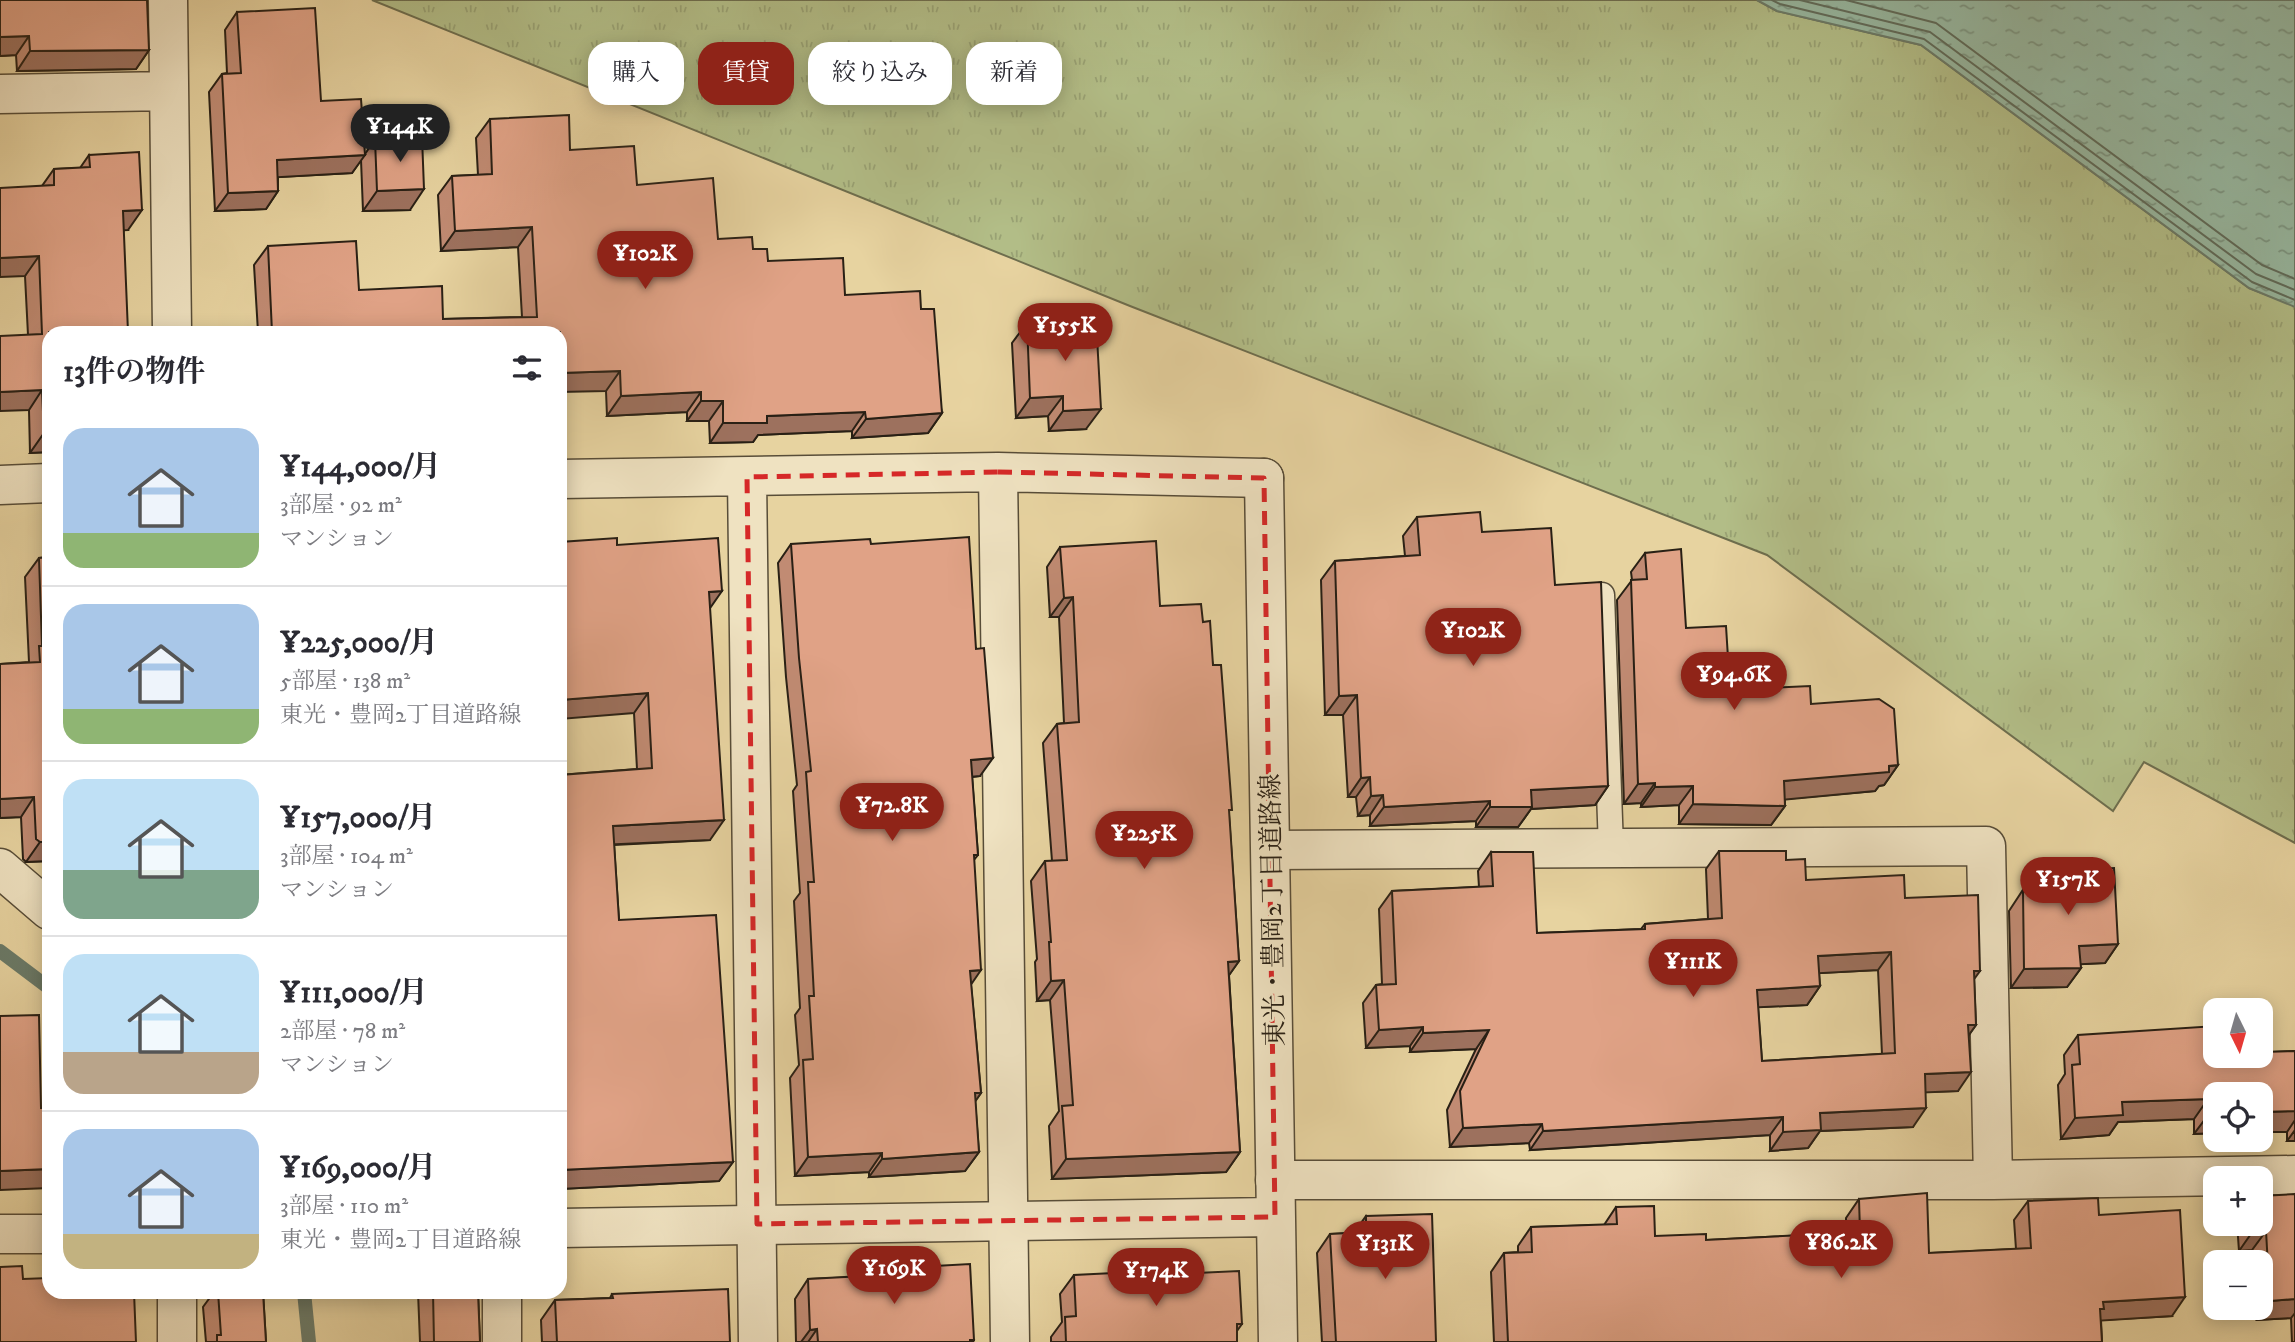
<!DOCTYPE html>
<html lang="ja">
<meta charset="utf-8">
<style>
:root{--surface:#fff;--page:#f2f2f3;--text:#2b2b33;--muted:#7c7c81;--line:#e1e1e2;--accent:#8f2418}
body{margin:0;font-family:"IM FELL DW Pica","Noto Serif JP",serif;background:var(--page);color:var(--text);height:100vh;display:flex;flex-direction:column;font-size:26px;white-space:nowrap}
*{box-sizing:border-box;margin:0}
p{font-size:23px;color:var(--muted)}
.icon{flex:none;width:38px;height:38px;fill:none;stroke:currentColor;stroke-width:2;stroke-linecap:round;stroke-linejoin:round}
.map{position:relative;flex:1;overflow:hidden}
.sheet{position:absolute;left:42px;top:326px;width:525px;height:973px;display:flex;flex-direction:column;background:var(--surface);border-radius:21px;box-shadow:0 4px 18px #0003}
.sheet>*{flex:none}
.top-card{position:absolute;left:588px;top:42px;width:665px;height:63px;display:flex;gap:14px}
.needle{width:46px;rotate:175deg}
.buttons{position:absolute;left:2203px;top:998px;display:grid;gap:14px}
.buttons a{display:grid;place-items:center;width:70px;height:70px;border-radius:14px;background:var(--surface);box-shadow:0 4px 18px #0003;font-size:35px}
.price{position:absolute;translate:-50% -60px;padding:0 16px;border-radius:24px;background:var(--accent);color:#fff;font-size:23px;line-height:46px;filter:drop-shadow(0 2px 4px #0008)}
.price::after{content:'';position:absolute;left:50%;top:42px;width:21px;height:16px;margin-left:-10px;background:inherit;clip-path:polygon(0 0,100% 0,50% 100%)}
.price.current{background:#222;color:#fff}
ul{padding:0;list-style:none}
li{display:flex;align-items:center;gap:21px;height:175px;padding:0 21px}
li+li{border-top:2px solid var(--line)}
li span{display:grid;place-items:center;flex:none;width:196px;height:140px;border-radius:21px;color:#555}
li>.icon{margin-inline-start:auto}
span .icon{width:84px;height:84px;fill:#fffc;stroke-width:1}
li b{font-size:30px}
h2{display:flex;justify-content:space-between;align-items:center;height:84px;padding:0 21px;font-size:30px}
.pill{padding:0 24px;border-radius:21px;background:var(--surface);box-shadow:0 4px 18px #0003;font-size:24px;line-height:63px}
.pill.current{background:var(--accent);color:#fff}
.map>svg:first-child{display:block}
.grass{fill:url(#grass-tufts);stroke:#6e6e4e;stroke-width:2}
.water{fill:url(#water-ripples);stroke:#6b7b69;stroke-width:2}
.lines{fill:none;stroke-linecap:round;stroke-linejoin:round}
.shore{stroke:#606c5b;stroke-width:2}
.stream{stroke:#6b7b69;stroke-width:14}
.service-casing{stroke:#584d38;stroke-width:27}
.minor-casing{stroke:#584d38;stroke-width:41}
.tertiary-casing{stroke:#584d38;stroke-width:41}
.service{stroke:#efe2c1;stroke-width:24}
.minor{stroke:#efe2c1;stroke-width:38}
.tertiary{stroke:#efe2c1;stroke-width:38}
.wall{fill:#c18b73;stroke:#292015;stroke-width:2;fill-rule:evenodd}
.shaded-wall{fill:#9d715e;stroke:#292015;stroke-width:2}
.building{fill:#e0a286;stroke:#292015;stroke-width:2;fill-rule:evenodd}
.marked{fill:none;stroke:#d62828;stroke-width:5;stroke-dasharray:14 9;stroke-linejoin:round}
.labels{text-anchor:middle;stroke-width:5;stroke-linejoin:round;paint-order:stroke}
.street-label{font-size:26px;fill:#292015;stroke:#efe2c1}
</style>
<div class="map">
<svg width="2295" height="1342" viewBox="0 0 2295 1342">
<defs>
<pattern id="grass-tufts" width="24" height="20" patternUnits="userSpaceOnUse" patternTransform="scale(1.75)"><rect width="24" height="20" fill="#b2bd87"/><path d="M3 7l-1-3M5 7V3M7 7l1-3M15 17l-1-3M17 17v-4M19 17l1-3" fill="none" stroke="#99a274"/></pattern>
<pattern id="water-ripples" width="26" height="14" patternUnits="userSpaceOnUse" patternTransform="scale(1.75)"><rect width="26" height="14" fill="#97b8a1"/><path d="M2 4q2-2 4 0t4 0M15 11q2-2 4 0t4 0" fill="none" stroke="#7b9582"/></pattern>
</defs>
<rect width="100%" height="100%" fill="#e7d3a0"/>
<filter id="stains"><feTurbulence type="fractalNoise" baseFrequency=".00286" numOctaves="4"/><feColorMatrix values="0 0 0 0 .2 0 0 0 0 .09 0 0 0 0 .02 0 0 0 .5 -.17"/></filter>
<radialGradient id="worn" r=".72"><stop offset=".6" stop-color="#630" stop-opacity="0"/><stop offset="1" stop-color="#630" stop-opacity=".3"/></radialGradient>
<path class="grass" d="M372,0h1385l20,11 144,34 328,243 46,18v537l-151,-81 -31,49 -346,-256 -637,-249z"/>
<path class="water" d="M1757,0h538v307l-46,-19 -328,-243 -144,-34z"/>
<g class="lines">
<path class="shore" d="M1772,0l8,4 144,35 328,243 43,18
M1800,0l130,32 326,242 39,16
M1846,0l90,23 326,242 33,14"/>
<path class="stream" d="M0,951l49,37
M304,1292l5,50"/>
<g class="service-casing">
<path id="service" d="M1602,595l9,253"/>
</g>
<g class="minor-casing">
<path id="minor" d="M168,0l4,332
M0,94l169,-3
M998,472l12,870
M747,477l11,865
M560,479l438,-7 266,6
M0,485l49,-2
M1271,850l715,-4 7,334
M0,868l49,42
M1275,1180h718l302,-5
M177,1292v50
M502,1292v50"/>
</g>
<g class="tertiary-casing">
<path id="tertiary" d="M1264,478l14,864
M560,1228l715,-11
M0,1234h49"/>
</g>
<use href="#service" class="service"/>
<use href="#minor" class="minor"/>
<use href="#tertiary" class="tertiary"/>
</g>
<path class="wall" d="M0,0l149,50 -13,19 -119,2 -1,-16 -16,1z
M237,12l84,89 44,53 10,-15 35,71 -47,1 -2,-51 -9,13 -74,4v14l-12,18 -51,2 -6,-119 13,-18 5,-1 -2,-43z
M490,119l80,31 67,35 81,54 35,10 15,12 77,34 76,14 21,104 -14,20 -76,5v-7l-94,4 -5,7 -43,1 -1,-22h-22v-9l-80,4 -1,-25 -46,-59h-302l-4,-67 14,-19 91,44 84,29 79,-2 -4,-70 -77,4 -3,-56 14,-19 26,-1 -2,-37z
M89,155l39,75h-4l-75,222 -19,1 -1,-43 -1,-75 -3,-59 17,-90 12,-17 26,-1z
M1027,323l59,106 -37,2 -1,-15 -32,2 -4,-75z
M1417,517l65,15 73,53 53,201 -13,19 -64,4 -13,18h-42v-6l-106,5v-11l-12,1 -2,-19h-8l-5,-82h-18l-4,-135 14,-19 70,-5 -2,-20z
M791,544h80l109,232 -8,1 6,78 -4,5 -3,125 10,108 -6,8 4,51 -14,19 -96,6v-5l-74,4 -5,-98 9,-13 -4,-50 5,-7 -6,-107 6,-8 -7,-102 4,-6 -11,-108 -8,-114z
M617,545l93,63v232l-96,5 5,75 114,242 -14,19 -159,8v-414l77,-6 -3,-56z
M1060,547l100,59 43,16 10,43 16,150 10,146 -10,14 11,177 -14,20 -174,7 -3,-53 10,-15 -9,-111 -13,1 -2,-39 2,-3 -6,-78 14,-20h7l-9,-118 14,-19 7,-1 -5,-106h-9l-3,-50z
M1645,553l41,75 44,62 81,14 87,61 -14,20 -5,1 -4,5 -90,8v7l-14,19 -92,-1v-19l-38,2v-4l-17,1 -7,-204 15,-20 -1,-8z
M49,557v304l-23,1 -3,-3 -2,-42 -21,1v-154l29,-2 -4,-85 14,-19z
M1719,851l67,9 20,20 99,18 69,81 2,46 -7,10 -11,56 -33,1 -12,35 -93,4 -12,17 -38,3v-16l-240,15 -1,-7 -79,4 -3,-37 29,-61 -66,3v-6l-44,2 -3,-45 13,-18 6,-1 -3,-75 13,-18 87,-4 -1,-16 13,-19 46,81 104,-4 4,-5 63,-5 -2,-50zM1878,970l4,84 -120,7 -4,-54 49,-2 13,-19 -1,-13z
M2034,873l84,71 -13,19 -25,1 1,4 -14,19 -56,1 -2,-77z
M2078,1035l138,20 79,-4v90h-8v-9h-26v-38l-45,39 -22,1v-15l-76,3 -9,13 -48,4 -3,-54 7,-11 -1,-19z
M2295,1194v148h-3l-1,-24 -34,2 -1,-13h5v-45h-8l-1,-12 -13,1 -2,-28h24z
M1859,1199l70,54 87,-4 -2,-29 14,-19 71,14 73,101 -71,4 1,22h-608l-3,-70 13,-19 14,-1v-6l13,-19 73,-2 12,-18 39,29 51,4 140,-7v-15z
M1366,1216l70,126h-114l-5,-89 13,-19 24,-1z
M863,1270l111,70 -1,2h-177l-1,-43 13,-20 50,-2z
M1074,1275l60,1 108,48 -5,7v11h-186v-5l11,-15 -2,-28z
M214,1292h49l3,50h-60l-3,-35z
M418,1292h60l2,50h-60z
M612,1294l118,48h-188l-1,-22 14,-20 55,-2z"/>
<path class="shaded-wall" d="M29,36l-13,19 -16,1v-19z
M149,50l-13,19 -119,2 13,-20z
M365,155l-13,18 -88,5 13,-18z
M424,189l-14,21 -47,1 14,-20z
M278,191l-12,18 -51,2 13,-18z
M142,210l-14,20 -19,1 14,-20z
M532,227l-14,20 -77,4 14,-20z
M39,256l-14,20 -25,1v-19z
M620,371l-14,20 -46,1v-19z
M42,390l-13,20 -29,1v-19z
M701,392l-14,20 -80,4 14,-20z
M1063,396l-15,20 -32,2 14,-20z
M701,401h22l-14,20h-22z
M1101,409l-15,20 -37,2 14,-20z
M865,412l-13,19 -94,4 -5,7 -43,1 13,-20 44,-7z
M942,413l-14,20 -76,5 14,-19z
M44,433h5v19l-19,1z
M722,591l-14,20 1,-19z
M1073,597l-14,20h-9l14,-19z
M648,693l-14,20 -74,6v-19z
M1357,695l-14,20h-18l14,-19z
M993,758l-13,18 -22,2 13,-18z
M1898,765l-14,20 -5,1 -4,5 -105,10 14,-20z
M1370,777l-14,20h-8l13,-19z
M1655,783l-14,20 -17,1 14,-20z
M1608,786l-13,19 -64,4 -13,18h-42l14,-20 41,-17z
M1693,786l-14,19 -38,2 14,-20z
M1383,795l-13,20 -12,1 13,-20z
M34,797l-13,20 -21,1v-19z
M1490,801l-14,20 -106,5 14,-19z
M1693,804l92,2 -14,19 -92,-1z
M724,820l-14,20 -111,5 14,-19z
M40,842h9v19l-23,1z
M2118,944l-13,19 -39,2 13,-19z
M1891,952l-13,18 -73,4 13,-18z
M1239,961l-14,20 3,-19z
M2081,968l-14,19 -56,1 13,-19z
M981,970l-13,19 2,-18z
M1974,971h6l-13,18z
M1064,980l-14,20 -13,1 14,-20z
M1820,986l-13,19 -63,3 13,-18z
M1968,1025h8l-13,18z
M1423,1027l-13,19 -44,2 13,-18z
M1489,1030l-13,19 -66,3 13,-19z
M1971,1072l-13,19 -46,2 13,-19z
M975,1093h6l-13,19z
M2208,1099l-14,20 -76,3 -9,13 -48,4 14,-21 47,-16z
M1926,1108l-13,19 -93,4 -12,17 -38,3 13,-19 37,-19z
M2295,1111v9l-8,12h-26v-20z
M2216,1113v20l-22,1 15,-20z
M1783,1117l-13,18 -240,15 13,-19z
M1542,1124l-13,19 -79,4 13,-19z
M2295,1130v11h-8z
M979,1152l-14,19 -96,6 13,-18z
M1240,1152l-14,20 -174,7 14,-20z
M882,1153l-13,19 -74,4 13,-19z
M733,1162l-14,19 -159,8v-19z
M49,1169v19l-49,2v-19z
M2253,1231h13l-14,19 -13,1z
M2185,1297l-13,19 -77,5 8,-19z
M2295,1299v14l-4,5 -34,2 13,-19z
M817,1329l-9,13h-7l9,-12z"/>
<path class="building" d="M0,0h147l2,50 -119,1 -1,-15 -29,1z
M315,8l6,93 40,-2 4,56 -88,5 1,31 -50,2 -6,-119 19,-1 -4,-61z
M569,115l1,35 64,-4 3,39 76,-7 5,61 34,-2 1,12h14l1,12 75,-3 2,37 75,-4 1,18h13l8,104 -76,6 -1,-7 -98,4v7h-44v-22h-22v-9l-80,4 -1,-25 -60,2v-41h-288l-4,-86 88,-5 3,49 83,-4 1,33 94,-2 -5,-90 -77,4 -3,-55 40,-2 -2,-55z
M422,137l2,52 -47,2 -2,-52z
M139,152l3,58 -19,1 5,121h-79v101h-5l-2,-43 -42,2v-56l42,-2 -3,-78 -39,2v-70l54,-3v-16l36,-2 -1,-12z
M1096,319l5,90 -38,2v-15l-33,2 -3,-75z
M1480,512l2,20 69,-4 4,57 46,-3 7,204 -77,4 1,17h-42v-6l-106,6 -1,-12 -12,1 -1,-19 -9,1 -4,-83 -18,1 -4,-135 85,-6 -3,-38z
M969,537l7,112 8,-1 9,110 -22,2 7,95h-4l7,115 -11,1 11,122h-6l4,59 -97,7v-6l-74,4 -5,-97 10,-1 -4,-63h5l-6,-114h6l-8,-110 5,-1 -12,-113 -8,-114 79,-5 1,5z
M617,538v7l101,-7 4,53 -13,1 15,228 -111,6 6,94 97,-5 17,247 -173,8v-46h5l-5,-81v-268l92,-7 -4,-75 -88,7v-158z
M1156,541l4,65 41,-2 2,18 7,-1 3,44h8l11,145h-3l10,151 -11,1 12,190 -174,7 -4,-53 11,-1 -9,-125 -13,1 -2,-39h2l-6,-81 22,-1 -10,-136 22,-2 -6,-125 -9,1 -4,-51z
M1681,549l5,79 40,-2 4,64 80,-4 1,18 68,-5 15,10 4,56 -9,1v6l-105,9 1,25 -92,-2v-18l-38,1v-4l-17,1 -7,-204 16,-1 -2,-26z
M49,557v285h-9l-4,-3 -2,-42 -34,2v-135l40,-2 -1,-16h3l-3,-88z
M1719,851h67v9l19,-1 1,21 98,-5 1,23 73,-3 2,76h-6l2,54h-8l3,47 -46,2 1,34 -106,5 1,17 -38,2v-15l-240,14 -1,-7 -79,4 -3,-37 29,-61 -66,3v-6l-44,3 -3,-45 20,-1 -4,-93 101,-5 -2,-34h42l4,81 108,-4v-5l77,-6zM1891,952l4,101 -133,8 -5,-71 63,-4 -2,-30z
M2114,868l4,76 -39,2 2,22 -57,1 -1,-77 12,-1 -1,-18z
M39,1015l2,93h8v61l-49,2v-155z
M2216,1026v29h45v-3l34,-1v60l-34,1v-18h-45v19l-7,1 -1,-15 -86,3 1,13 -48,3 -3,-53 8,-1 -2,-29z
M1927,1193l2,60 102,-5 -3,-47 70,-3 1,17 81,-5 5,87 -82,5 1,7h-4l2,33h-594l-4,-89 28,-1 -1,-25 86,-3 -1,-17 38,-1 1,30 51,-2v6l154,-8 -1,-33z
M2295,1194v105l-25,2 -4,-70h-13l-1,-8h9v-27z
M1432,1214l4,128h-100l-6,-108 36,-2v-16z
M970,1264l4,76h-4v2h-152l-1,-13 -7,1 -2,-51 55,-3v-6z
M22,1266l1,13 26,-1v14h85l2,50h-136v-75z
M1239,1271l3,53h-5v18h-171l-1,-25 11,-1 -2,-41 60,-3v4z
M728,1289l2,53h-173l-2,-42 58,-2 -1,-4z
M218,1292h45l3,50h-49v-7h4z
M433,1292h45l2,50h-46z"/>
<path class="marked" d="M998,472l266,6 11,739 -518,7 -10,-747z"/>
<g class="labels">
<g class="street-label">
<text transform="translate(1272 910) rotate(-91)" y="9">東光・豊岡2丁目道路線</text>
</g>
</g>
<rect width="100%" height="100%" filter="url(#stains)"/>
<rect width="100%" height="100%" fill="url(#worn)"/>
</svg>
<div class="buttons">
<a><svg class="needle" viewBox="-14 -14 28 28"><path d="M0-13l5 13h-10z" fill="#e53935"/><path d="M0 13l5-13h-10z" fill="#7c7c81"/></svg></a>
<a><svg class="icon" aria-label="locate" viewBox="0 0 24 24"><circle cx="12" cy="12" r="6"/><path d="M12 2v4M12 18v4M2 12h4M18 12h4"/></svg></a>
<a>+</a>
<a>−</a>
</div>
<b class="price current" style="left:400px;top:164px">¥144K</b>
<b class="price" style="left:645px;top:291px">¥102K</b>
<b class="price" style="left:1065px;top:363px">¥155K</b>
<b class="price" style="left:1473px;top:668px">¥102K</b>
<b class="price" style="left:1734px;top:712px">¥94.6K</b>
<b class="price" style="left:892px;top:843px">¥72.8K</b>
<b class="price" style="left:1144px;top:871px">¥225K</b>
<b class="price" style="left:2068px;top:917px">¥157K</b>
<b class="price" style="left:1693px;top:999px">¥111K</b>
<b class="price" style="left:1841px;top:1280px">¥86.2K</b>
<b class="price" style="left:1385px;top:1281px">¥131K</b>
<b class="price" style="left:894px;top:1306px">¥169K</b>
<b class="price" style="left:1156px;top:1308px">¥174K</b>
<div class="top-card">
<a class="pill">購入</a>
<a class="pill current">賃貸</a>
<a class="pill">絞り込み</a>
<a class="pill">新着</a>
</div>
<section class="sheet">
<h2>13件の物件<svg class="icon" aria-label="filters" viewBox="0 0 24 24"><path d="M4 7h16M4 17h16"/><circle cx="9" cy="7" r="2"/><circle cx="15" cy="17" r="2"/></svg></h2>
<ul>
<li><span style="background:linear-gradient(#a9c7e8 75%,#8fb573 0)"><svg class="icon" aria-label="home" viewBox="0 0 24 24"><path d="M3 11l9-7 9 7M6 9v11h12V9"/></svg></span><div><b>¥144,000/月</b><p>3部屋 · 92 m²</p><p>マンション</p></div></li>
<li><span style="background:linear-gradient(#a9c7e8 75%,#8fb573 0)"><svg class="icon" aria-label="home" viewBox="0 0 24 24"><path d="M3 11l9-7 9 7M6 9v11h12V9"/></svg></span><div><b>¥225,000/月</b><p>5部屋 · 138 m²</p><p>東光・豊岡2丁目道路線</p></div></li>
<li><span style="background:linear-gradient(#bfe0f5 65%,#7fa58c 0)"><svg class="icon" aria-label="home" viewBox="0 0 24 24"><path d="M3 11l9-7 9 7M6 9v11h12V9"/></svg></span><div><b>¥157,000/月</b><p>3部屋 · 104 m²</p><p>マンション</p></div></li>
<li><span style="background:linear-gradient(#bfe0f5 70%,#b9a48a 0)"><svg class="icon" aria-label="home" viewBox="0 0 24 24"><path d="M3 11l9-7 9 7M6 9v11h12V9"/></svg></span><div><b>¥111,000/月</b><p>2部屋 · 78 m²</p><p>マンション</p></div></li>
<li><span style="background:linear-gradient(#a9c7e8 75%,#c2b280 0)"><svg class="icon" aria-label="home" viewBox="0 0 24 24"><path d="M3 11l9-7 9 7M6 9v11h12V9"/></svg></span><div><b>¥169,000/月</b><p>3部屋 · 110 m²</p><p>東光・豊岡2丁目道路線</p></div></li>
</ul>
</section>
</div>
